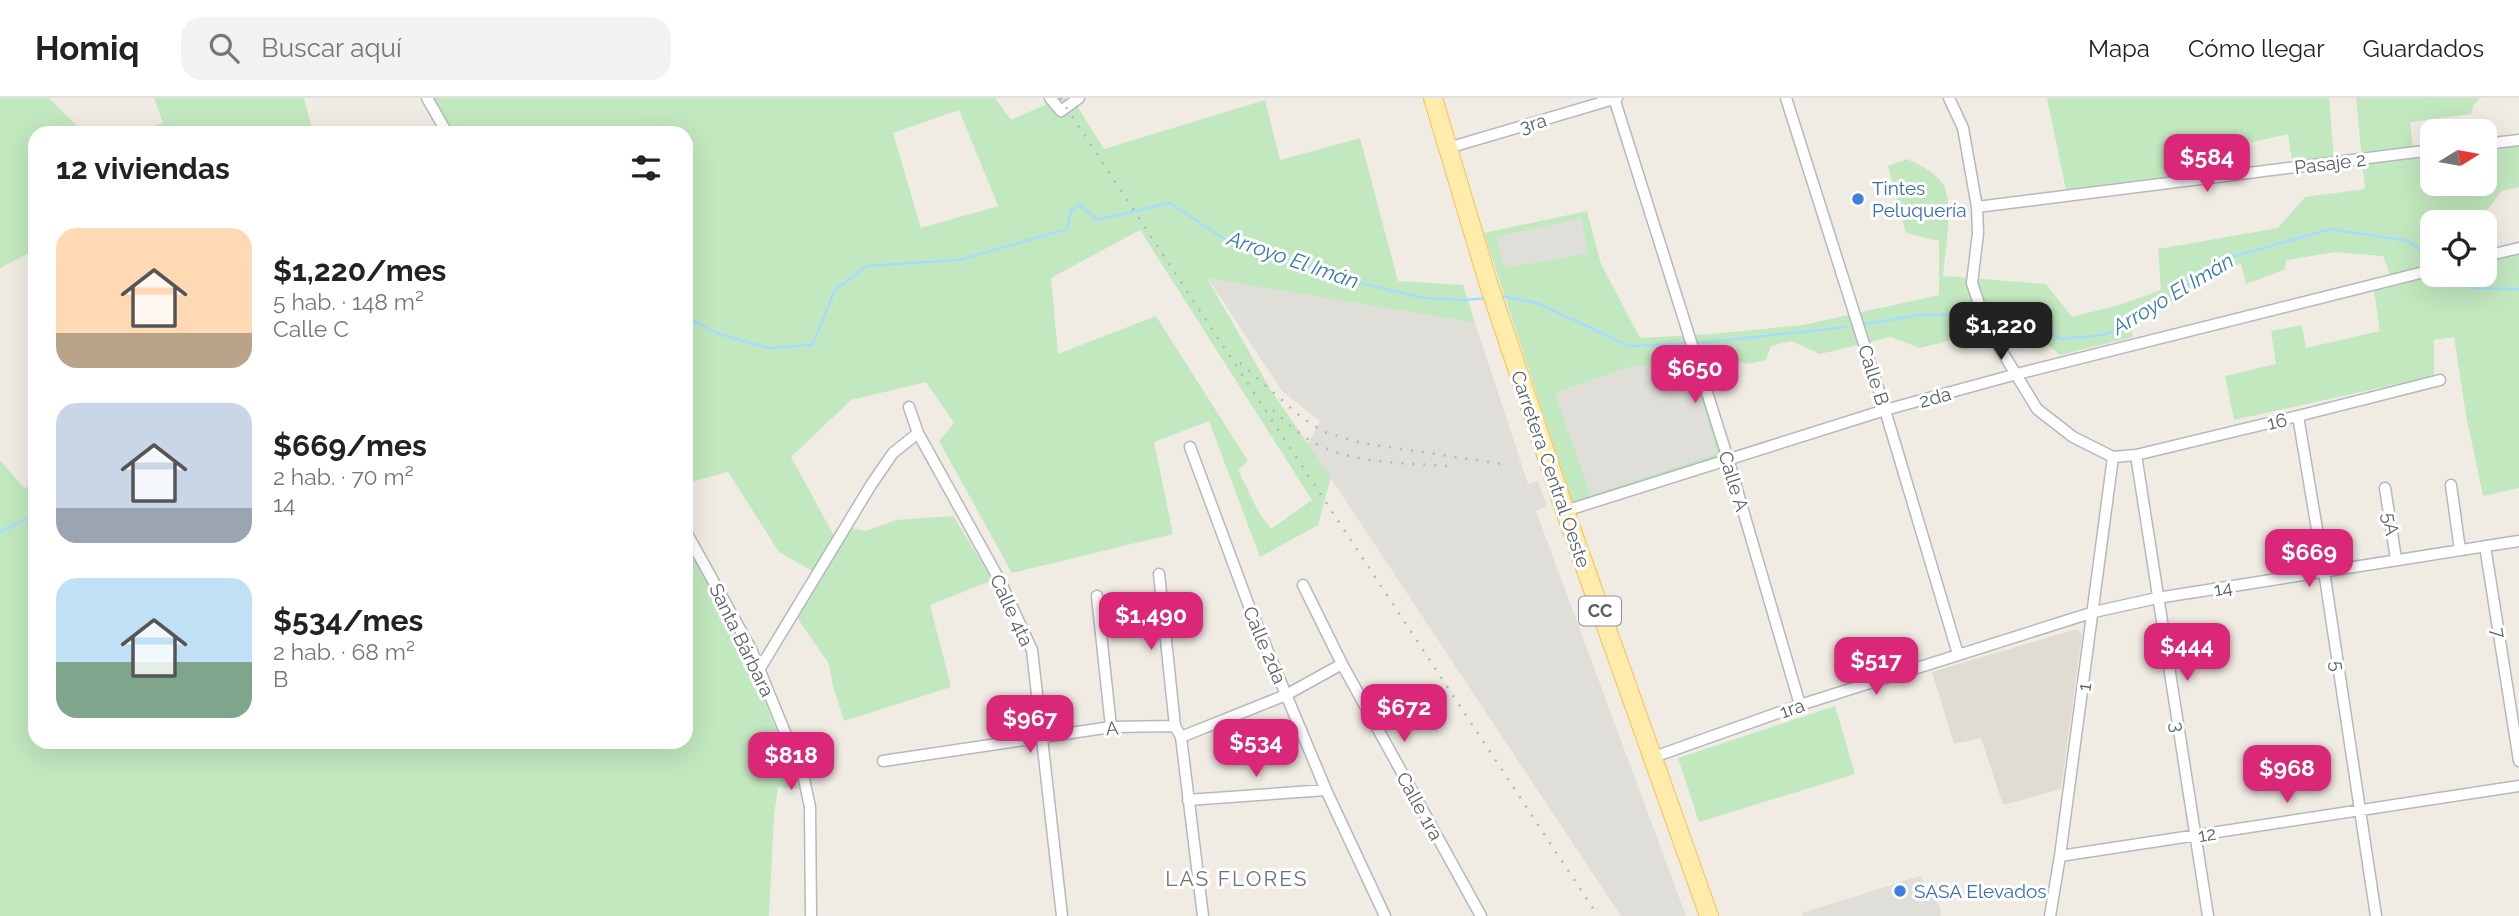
<!DOCTYPE html>
<html lang="es">
<meta charset="utf-8">
<style>
:root{--surface:#fff;--page:#f2f2f2;--text:#222;--muted:#767676;--line:#e0e0e0;--accent:#db2777}
body{margin:0;font-family:Raleway,sans-serif;background:var(--page);color:var(--text);height:100vh;display:flex;flex-direction:column;font-size:26px;white-space:nowrap}
*{box-sizing:border-box;margin:0}
p{font-size:23px;color:var(--muted)}
.icon{flex:none;width:38px;height:38px;fill:none;stroke:currentColor;stroke-width:2;stroke-linecap:round;stroke-linejoin:round}
.map{position:relative;flex:1;overflow:hidden}
.drawer{position:absolute;left:28px;top:28px;width:665px;height:623px;display:flex;flex-direction:column;background:var(--surface);border-radius:21px;box-shadow:0 7px 28px #0002}
.drawer>*{flex:none}
.needle{width:46px;rotate:79deg}
.controls{position:absolute;left:2420px;top:21px;display:grid;gap:14px}
.controls a{display:grid;place-items:center;width:77px;height:77px;border-radius:14px;background:var(--surface);box-shadow:0 7px 28px #0002;font-size:35px}
.price{position:absolute;translate:-50% -60px;padding:0 16px;border-radius:14px;background:var(--accent);color:#fff;font-size:23px;line-height:46px;filter:drop-shadow(0 2px 4px #0008)}
.price::after{content:'';position:absolute;left:50%;top:42px;width:21px;height:16px;margin-left:-10px;background:inherit;clip-path:polygon(0 0,100% 0,50% 100%)}
.price.selected{background:#222;color:#fff}
ul{padding:0;list-style:none}
li{display:flex;align-items:center;gap:21px;height:175px;padding:0 28px}
li span{display:grid;place-items:center;flex:none;width:196px;height:140px;border-radius:21px;color:#555}
li>.icon{margin-inline-start:auto}
span .icon{width:84px;height:84px;fill:#fffc;stroke-width:1}
li b{font-size:30px}
h2{display:flex;justify-content:space-between;align-items:center;height:84px;padding:0 28px;font-size:30px}
header{display:flex;align-items:center;gap:42px;box-sizing:border-box;height:98px;padding:0 35px;background:var(--surface);border-bottom:2px solid var(--line)}
header strong{font-size:33px}
nav{display:flex;gap:38px;margin-inline-start:auto;font-size:24px}
.search{width:490px;height:63px;background:var(--page);display:flex;align-items:center;gap:18px;box-sizing:border-box;padding:0 24px;border-radius:21px;color:var(--muted);font-size:26px}
.map>svg:first-child{display:block}
.industrial{fill:#e0ded9}
.education{fill:#e0dbd3}
.green{fill:#c2e8bf;fill-rule:evenodd}
.lines{fill:none;stroke-linecap:round;stroke-linejoin:round}
.stream{stroke:#a5ddff;stroke-width:2.5}
.minor-casing{stroke:#b5b8bc;stroke-width:13}
.primary-casing{stroke:#f9c054;stroke-width:20}
.minor{stroke:#fff;stroke-width:10}
.primary{stroke:#ffecaa;stroke-width:18}
.rail{stroke:#b5b6b7;stroke-width:2.5;stroke-dasharray:2 9;stroke-linecap:butt}
.shop-dot{fill:#3f7fe0;stroke:#fff;stroke-width:2.5}
.labels{text-anchor:middle;stroke-width:6;stroke-linejoin:round;paint-order:stroke}
.shield{fill:#fff;stroke:#8d9094;stroke-width:2}
.shield-label{font-size:18px;font-weight:bold;fill:#5c6166}
.street-label{font-size:19px;fill:#5c6166;stroke:#fff}
.shop-label{font-size:19px;fill:#366cbe;stroke:#fff;text-anchor:start}
.water-label{font-size:21px;font-style:italic;fill:#397aae;stroke:#fff}
.neighbourhood-label{font-size:21px;letter-spacing:2px;fill:#6d7378;stroke:#fff}
</style>
<header>
<strong>Homiq</strong>
<div class="search"><svg class="icon" aria-label="search" viewBox="0 0 24 24"><circle cx="10" cy="10" r="6"/><path d="M15 15l6 6"/></svg>Buscar aquí</div>
<nav><a>Mapa</a><a>Cómo llegar</a><a>Guardados</a></nav>
</header>
<div class="map">
<svg width="2519" height="818" viewBox="0 0 2519 818">
<rect width="100%" height="100%" fill="#f0ece4"/>
<path class="industrial" d="M1581,120l7,35 -83,15 -8,-31z
M1207,179l268,46 53,161 10,-3 9,25 -11,5 150,405h-65l-313,-472 12,-23 -38,-30z
M1691,265l26,90 -126,42 -36,-102 77,-27z
M1920,778l20,31 1,9h-138l-1,-3z"/>
<path class="education" d="M2077,531l5,5 -21,155 -58,16 -22,-67 -27,6 -22,-72z"/>
<path class="green" d="M0,0h49l35,35h-49v117l-35,18z
M154,0h150l9,35h-179l29,-10z
M420,0h575l16,22 40,-18 -3,-4h24l32,51 161,-49 15,60 80,-22 38,143 65,4 12,38 -268,-45 65,114 59,85 -13,48 -58,32 -51,-136 -55,21 19,92 -161,39 -73,-132 15,-18 -28,-41 -75,18 -60,57 47,86 9,-16 19,4 30,-11 57,-4 40,64 -63,25 21,82 -107,34 -11,-35 -4,-22 -33,-48 25,-40 -42,-24 -51,-80 -42,11v-350h-245zM959,12l39,96 -77,22 -28,-95zM1140,132l172,270 -41,29 -13,-18 -20,-41 10,-9 -92,-145 -98,38 -7,-76z
M2047,0h282l5,61 -41,7 -5,-32 -43,10 2,23 -181,23z
M2356,0h124l-7,8 -2,8 -61,8 3,26 19,-2v38h53v-43l34,-4v50l-18,4c-22,34 -30,31 -69,31v43l-42,10 -7,-19 -48,-4 -48,8 -3,10 -38,14 -5,-21 -34,16 -75,48 1,10 -73,18 -40,-32 -100,25 -29,-11 -71,17 -29,-13 -20,5 -5,14 -18,4 -47,-10 31,106 -157,51 -91,-278 103,-22 14,53 39,74 72,-4 91,-9 136,-30v-54l-33,-8 -18,-67 19,-7c13,6 32,15 38,29 8,22 0,64 -2,88l103,8 26,33 47,-12 42,-15 -3,-41 120,-21 27,-31 60,-8zM1581,120l7,35 -83,15 -8,-31zM1690,265l27,90 -126,42 -36,-102 77,-27z
M2519,156v234l-36,8 -17,-81 -12,-78 -20,3v36l-200,44 -9,-44 51,-12 -5,-33 31,-6 4,23 74,-17 -6,-40 63,-16h48v-13z
M0,362l24,28 11,-4v258h651v-203l59,111 54,139 -21,-2 -4,29 -5,100h-769z
M1835,608l20,68 -156,48 -21,-64z"/>
<g class="lines">
<path class="stream" d="M2453,177l18,13 48,1
M1501,198l36,7 92,43 54,-2
M1994,215h19l47,26 44,-4 22,-9 102,-68 103,-29 77,12 24,18
M686,219l30,16 52,15 44,-3 23,-55 32,-24 92,-6 108,-31 4,-19 9,-5 17,15 73,-17 54,36 141,45 58,14 42,2 22,-2
M1865,226l54,-9 51,-1
M1699,245l147,-16
M0,434l27,-13 8,4"/>
<g class="minor-casing">
<path id="minor" d="M427,0l20,35
M1050,0l11,13 18,-13
M1614,0l114,361 72,246
M1786,0l99,312 73,244
M1949,0l14,30 14,79 1,26 -6,50 14,42 51,84 36,28 40,20
M2485,46l34,-4
M1448,50l169,-50
M1977,109l455,-57
M2485,158l34,-8
M909,309l9,26 82,148 32,69 30,266
M2298,318l26,155 52,345
M1190,349l59,159 77,184 59,126
M2136,357l72,461
M2113,359l23,-2 162,-39 142,-36
M2451,387l9,65
M2385,390l11,71
M1565,413l320,-101 132,-36 415,-104
M686,434l65,117 53,130 6,28 1,109
M2485,448l34,215
M1159,476l16,152 6,11 22,179
M1303,487l39,79 139,252
M1097,498l14,131
M759,572l112,-185 22,-32 25,-20
M1181,639l105,-42 56,-31
M1651,660l149,-53 294,-93 63,-14 362,-57
M883,663l228,-34 64,-1
M1188,702l138,-10
M2060,758l459,-70
M2050,818l10,-60 53,-399"/>
</g>
<g class="primary-casing">
<path id="primary" d="M1433,0l55,184 77,229 144,405"/>
</g>
<use href="#minor" class="minor"/>
<use href="#primary" class="primary"/>
<path class="rail" d="M1060,0l538,818
M1240,265l61,54 23,15 38,11 147,22
M1273,312c17,16 34,32 57,40 36,14 79,13 117,16"/>
</g>
<g class="shop-dot">
<circle cx="1858" cy="101" r="7"/>
<circle cx="1900" cy="793" r="7"/>
</g>
<g class="labels">
<rect class="shield" x="1579" y="498.5" width="42" height="29" rx="5"/>
<g class="shield-label">
<text x="1600" y="519">CC</text>
</g>
<g class="street-label">
<text transform="translate(1533 25) rotate(-17)" y="7">3ra</text>
<text transform="translate(2330 65) rotate(-7)" y="7">Pasaje 2</text>
<text transform="translate(1874 277) rotate(72)" y="7">Calle B</text>
<text transform="translate(1935 299) rotate(-15)" y="7">2da</text>
<text transform="translate(2277 323) rotate(-13)" y="7">16</text>
<text transform="translate(1551 371) rotate(71)" y="7">Carretera Central Oeste</text>
<text transform="translate(1734 383) rotate(73)" y="7">Calle A</text>
<text transform="translate(2391 426) rotate(81)" y="7">5A</text>
<text transform="translate(2223 490) rotate(-9)" y="7">14</text>
<text transform="translate(1012 512) rotate(65)" y="7">Calle 4ta</text>
<text transform="translate(2499 535) rotate(81)" y="7">7</text>
<text transform="translate(742 542) rotate(64)" y="7">Santa Bárbara</text>
<text transform="translate(1265 547) rotate(67)" y="7">Calle 2da</text>
<text transform="translate(2338 568) rotate(82)" y="7">5</text>
<text transform="translate(2084 589) rotate(-82)" y="7">1</text>
<text transform="translate(1792 610) rotate(-19)" y="7">1ra</text>
<text transform="translate(2178 629) rotate(81)" y="7">3</text>
<text transform="translate(1112 630) rotate(-5)" y="7">A</text>
<text transform="translate(1420 708) rotate(61)" y="7">Calle 1ra</text>
<text transform="translate(2207 736) rotate(-9)" y="7">12</text>
</g>
<g class="shop-label">
<text x="1872" y="97">Tintes<tspan x="1872" dy="22">Peluquería</tspan></text>
<text x="1914" y="800">SASA Elevados</text>
</g>
<g class="water-label">
<text transform="translate(1293 162) rotate(19)" y="7">Arroyo El Imán</text>
<text transform="translate(2173 196) rotate(-31)" y="7">Arroyo El Imán</text>
</g>
<g class="neighbourhood-label">
<text x="1237" y="788">LAS FLORES</text>
</g>
</g>
</svg>
<div class="controls">
<a><svg class="needle" viewBox="-14 -14 28 28"><path d="M0-13l5 13h-10z" fill="#e53935"/><path d="M0 13l5-13h-10z" fill="#767676"/></svg></a>
<a><svg class="icon" aria-label="locate" viewBox="0 0 24 24"><circle cx="12" cy="12" r="6"/><path d="M12 2v4M12 18v4M2 12h4M18 12h4"/></svg></a>
</div>
<b class="price" style="left:2207px;top:96px">$584</b>
<b class="price selected" style="left:2001px;top:264px">$1,220</b>
<b class="price" style="left:1695px;top:307px">$650</b>
<b class="price" style="left:2309px;top:491px">$669</b>
<b class="price" style="left:1151px;top:554px">$1,490</b>
<b class="price" style="left:2187px;top:585px">$444</b>
<b class="price" style="left:1876px;top:599px">$517</b>
<b class="price" style="left:1404px;top:646px">$672</b>
<b class="price" style="left:1030px;top:657px">$967</b>
<b class="price" style="left:1256px;top:681px">$534</b>
<b class="price" style="left:791px;top:694px">$818</b>
<b class="price" style="left:2287px;top:707px">$968</b>
<section class="drawer">
<h2>12 viviendas<svg class="icon" aria-label="filters" viewBox="0 0 24 24"><path d="M4 7h16M4 17h16"/><circle cx="9" cy="7" r="2"/><circle cx="15" cy="17" r="2"/></svg></h2>
<ul>
<li><span style="background:linear-gradient(#ffd9b3 75%,#b9a48a 0)"><svg class="icon" aria-label="home" viewBox="0 0 24 24"><path d="M3 11l9-7 9 7M6 9v11h12V9"/></svg></span><div><b>$1,220/mes</b><p>5 hab. · 148 m²</p><p>Calle C</p></div></li>
<li><span style="background:linear-gradient(#c9d6e8 75%,#9aa5b1 0)"><svg class="icon" aria-label="home" viewBox="0 0 24 24"><path d="M3 11l9-7 9 7M6 9v11h12V9"/></svg></span><div><b>$669/mes</b><p>2 hab. · 70 m²</p><p>14</p></div></li>
<li><span style="background:linear-gradient(#bfe0f5 60%,#7fa58c 0)"><svg class="icon" aria-label="home" viewBox="0 0 24 24"><path d="M3 11l9-7 9 7M6 9v11h12V9"/></svg></span><div><b>$534/mes</b><p>2 hab. · 68 m²</p><p>B</p></div></li>
</ul>
</section>
</div>
